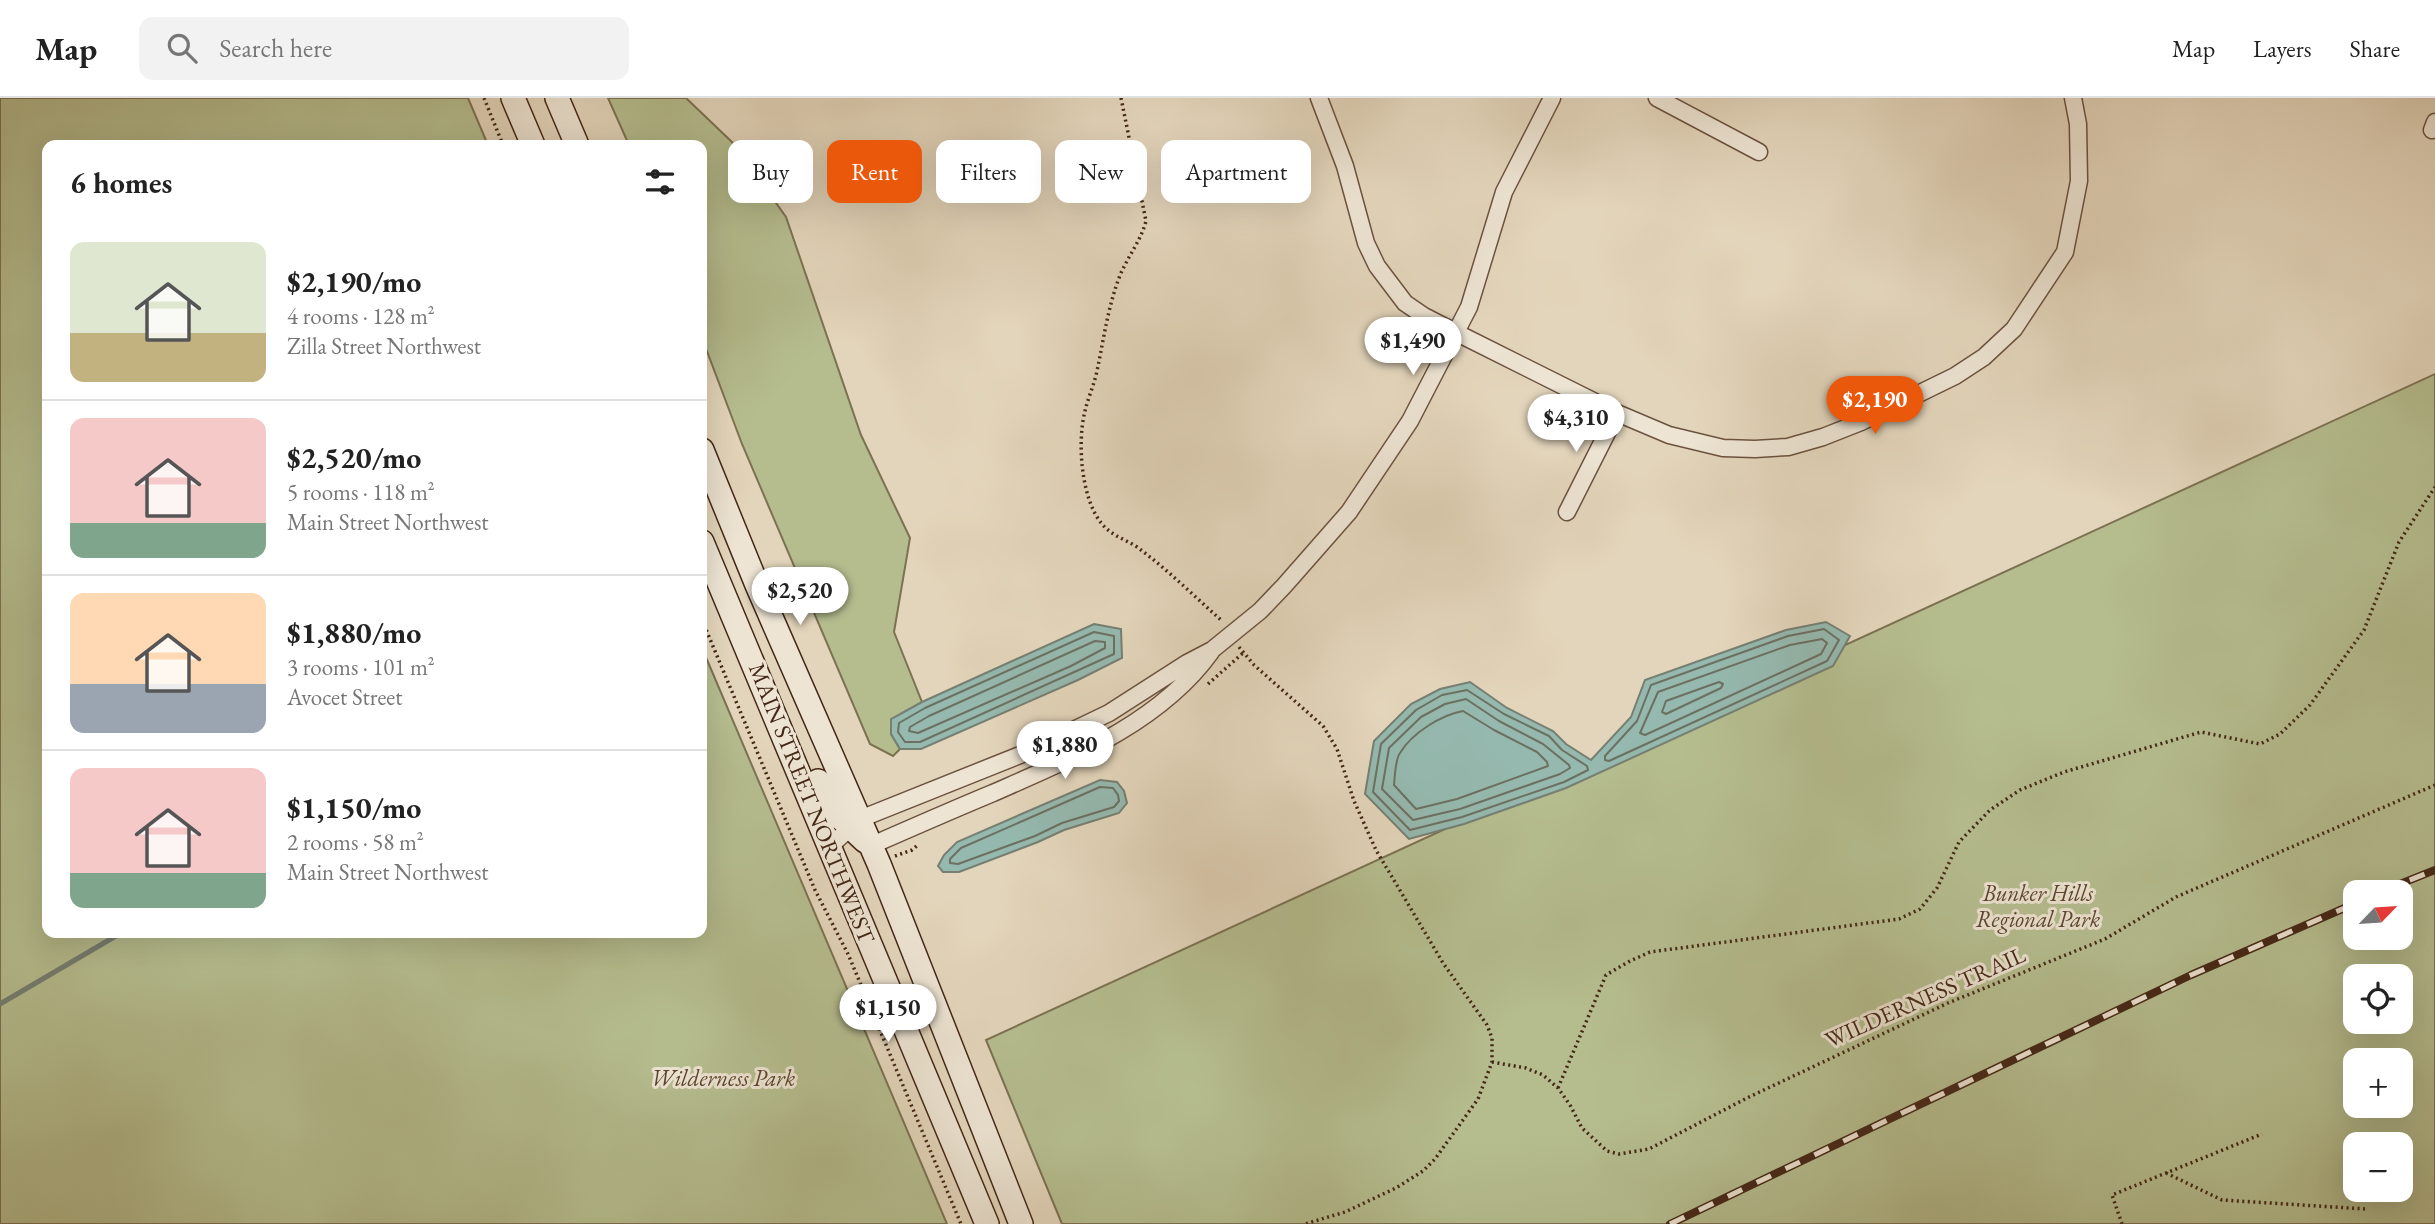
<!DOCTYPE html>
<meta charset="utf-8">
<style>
:root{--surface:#fff;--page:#f2f2f2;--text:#222;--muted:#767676;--line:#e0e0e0;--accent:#ea580c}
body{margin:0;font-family:"EB Garamond",serif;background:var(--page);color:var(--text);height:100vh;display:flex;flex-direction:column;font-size:26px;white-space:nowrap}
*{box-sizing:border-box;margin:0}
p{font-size:23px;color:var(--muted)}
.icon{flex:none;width:38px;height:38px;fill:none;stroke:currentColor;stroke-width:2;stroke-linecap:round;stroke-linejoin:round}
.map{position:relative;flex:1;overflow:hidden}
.panel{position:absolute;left:42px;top:42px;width:665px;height:798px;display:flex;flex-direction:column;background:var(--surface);border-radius:14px;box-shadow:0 7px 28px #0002}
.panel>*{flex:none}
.top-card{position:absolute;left:728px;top:42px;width:665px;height:63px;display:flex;gap:14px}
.needle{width:46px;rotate:65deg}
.tools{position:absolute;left:2343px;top:782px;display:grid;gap:14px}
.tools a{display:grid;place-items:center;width:70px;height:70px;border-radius:14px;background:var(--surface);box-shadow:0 7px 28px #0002;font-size:35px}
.price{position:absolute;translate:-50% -60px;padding:0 16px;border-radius:24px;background:#fff;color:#222;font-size:23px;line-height:46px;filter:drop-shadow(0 2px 4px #0008)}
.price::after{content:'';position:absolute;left:50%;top:42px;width:21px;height:16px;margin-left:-10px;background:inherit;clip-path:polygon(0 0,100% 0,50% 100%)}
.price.on{background:var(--accent);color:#fff}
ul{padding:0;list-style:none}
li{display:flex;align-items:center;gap:21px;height:175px;padding:0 28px}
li+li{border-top:2px solid var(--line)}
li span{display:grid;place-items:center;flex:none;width:196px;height:140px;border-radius:14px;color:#555}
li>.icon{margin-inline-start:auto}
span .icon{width:84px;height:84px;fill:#fffc;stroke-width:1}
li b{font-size:30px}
h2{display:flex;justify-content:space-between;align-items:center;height:84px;padding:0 28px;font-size:30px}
.pill{padding:0 24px;border-radius:14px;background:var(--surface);box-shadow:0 7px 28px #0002;font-size:24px;line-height:63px}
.pill.on{background:var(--accent);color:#fff}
header{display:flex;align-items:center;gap:42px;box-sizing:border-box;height:98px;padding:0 35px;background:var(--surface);border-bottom:2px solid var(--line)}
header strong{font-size:33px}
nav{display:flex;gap:38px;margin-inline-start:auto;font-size:24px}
.search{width:490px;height:63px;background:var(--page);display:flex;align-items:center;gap:18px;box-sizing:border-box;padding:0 24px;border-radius:14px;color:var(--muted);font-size:26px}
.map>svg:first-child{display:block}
.green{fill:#b5bd8f;stroke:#7c7252;stroke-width:2;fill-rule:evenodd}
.water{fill:#95b9af;stroke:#757f72;stroke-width:2}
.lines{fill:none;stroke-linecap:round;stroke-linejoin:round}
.shore{stroke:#6c7062;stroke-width:2}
.stream{stroke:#757f72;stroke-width:5}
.street-casing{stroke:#6c523f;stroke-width:19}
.secondary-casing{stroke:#442716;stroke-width:26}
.path{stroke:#442716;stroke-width:3.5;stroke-dasharray:2 3.5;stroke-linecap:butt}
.street{stroke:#ede4d3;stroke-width:16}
.secondary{stroke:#ede4d3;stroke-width:23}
.rail-casing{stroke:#442716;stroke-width:8}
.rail{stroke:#ede4d3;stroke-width:5;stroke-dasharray:16;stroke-linecap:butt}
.labels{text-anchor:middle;stroke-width:6;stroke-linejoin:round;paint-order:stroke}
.street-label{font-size:23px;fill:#442716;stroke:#ede4d3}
.park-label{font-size:23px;font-style:italic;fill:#5b452e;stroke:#ede4d3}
</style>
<header>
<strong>Map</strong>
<div class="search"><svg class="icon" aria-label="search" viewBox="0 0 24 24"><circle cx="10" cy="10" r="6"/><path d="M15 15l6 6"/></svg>Search here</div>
<nav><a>Map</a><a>Layers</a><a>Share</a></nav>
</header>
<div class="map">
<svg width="2435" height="1126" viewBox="0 0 2435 1126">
<rect width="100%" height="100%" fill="#e3d5bb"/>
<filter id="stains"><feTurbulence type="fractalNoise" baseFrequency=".00286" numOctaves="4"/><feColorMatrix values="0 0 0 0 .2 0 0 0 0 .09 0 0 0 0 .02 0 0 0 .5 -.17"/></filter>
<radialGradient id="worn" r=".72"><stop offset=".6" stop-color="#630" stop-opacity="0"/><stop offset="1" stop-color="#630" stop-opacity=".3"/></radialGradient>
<path class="green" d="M0,0h468l20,47h-441v788h655v-285l245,576h-947z
M608,0h78l48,46 52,73 75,218 49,103 -16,94 28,70 -31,18v14l9,15 -7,7 -23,-12 -128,-300 -40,-106v-193h-73z
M2435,276v850h-1373l-76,-184zM2356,794h45v46h-45zM2356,878h45v46h-45zM2356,962h45v46h-45zM2356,1046h45v46h-45z"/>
<path class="water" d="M1826,524l24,14 -17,30 -267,122 -102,36 -55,15 -44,-45 9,-53 37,-37 29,-15 30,-7 37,26 46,23 13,13 25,16 40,-43 14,-37 141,-50z
M1094,526l27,5 1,29 -44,22 -157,69h-21l-9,-15v-15l31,-17z
M1100,682l17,2 7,9 3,12 -8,10 -55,17 -26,12 -79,30h-16l-5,-6 6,-11 13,-13z"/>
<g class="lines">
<path class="shore" d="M1824,531l15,11 -12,21 -218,100 -4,-1v-4l32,-35 14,-36 137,-49z
M1094,534l20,4v18l-194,88h-15l-7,-10 1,-9 26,-15z
M1822,541l5,4 -6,11 -176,81 -5,-2 18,-41 132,-47z
M1095,543l10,1v6l-34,18 -153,67 -9,-2 1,-4 19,-11z
M1719,584l4,2 -2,4 -55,26 -4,-2 4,-11z
M1467,592l37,24 45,22 13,14 25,16 1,4 -24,12 -102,35 -52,13 -37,-38 8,-48 35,-34 26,-15z
M1466,601l33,22 44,23 26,21 1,3 -10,6 -100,35 -47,11 -31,-31 7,-41 32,-31 24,-13z
M1463,613l31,19 43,22 10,10 1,4 -91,33 -41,10 -22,-24c1,-9 1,-25 6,-32 12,-20 41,-38 63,-42z
M1100,689l13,1 5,7 1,6 -5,6 -52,16 -27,13 -77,28 -8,-1v-4l11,-11z"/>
<path class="stream" d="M0,906l121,-71"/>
<g class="street-casing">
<path id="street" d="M1319,0l26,68 21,77 11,23 28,37 19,13 33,17 160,80 52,22 54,13 32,1 33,-2 35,-10 38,-15 94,-46 29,-19 30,-28 51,-77 14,-71 -1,-57 -5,-26
M1657,0l102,54
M2432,32l3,-8
M1567,414l50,-99
M870,748c41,-18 82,-36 123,-53 77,-34 167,-70 218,-141
M829,749l31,-28 170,-68 79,-38 78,-50 25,-13 48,-39 24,-25 65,-74 61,-91 59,-114 35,-115 48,-94"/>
</g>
<g class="secondary-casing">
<path id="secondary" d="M513,0l20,47
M557,0l20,47
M702,352l55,135 122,279 142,360
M702,444l285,682
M818,683l11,26 36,34"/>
</g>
<path class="path" d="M484,0l19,47
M1121,0l25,123c-5,19 -17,34 -25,52 -13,32 -17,65 -24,98 -3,14 -9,27 -12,40 -8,31 -4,88 17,113 10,12 23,15 35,23 30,22 57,49 84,73
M702,522l113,270 33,64 113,270
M1239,549l15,18 69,61 14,23 17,52 22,49 67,113 44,62 5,13v24l-14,37 -43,60 -12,12 -27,17 -51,24 -40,12
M1208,586l35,-31
M895,758l17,-6 7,-6
M1492,964l34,6 17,7 15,13 12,17 12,23 25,23 12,3 30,-5 100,-52 199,-94 157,-64 71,-42 259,-112
M1558,990l48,-113 24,-14 20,-9 249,-33 21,-10 17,-21 22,-46 31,-32 30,-20 44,-18 137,-40 59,12 20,-10 30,-29 54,-75 35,-88 36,-55
M2166,1075l56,27 144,9
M2122,1126l-10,-29 150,-61"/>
<use href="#street" class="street"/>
<use href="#secondary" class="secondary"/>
<g class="rail-casing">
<path id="rail" d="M2380,794l55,-22
M1670,1126l521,-249 165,-72"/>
</g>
<use href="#rail" class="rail"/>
</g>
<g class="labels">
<g class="street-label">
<text transform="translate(812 705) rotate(68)" y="8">MAIN STREET NORTHWEST</text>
<text transform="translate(1925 899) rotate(-24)" y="8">WILDERNESS TRAIL</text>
</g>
<g class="park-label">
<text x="2038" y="803">Bunker Hills<tspan x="2038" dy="26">Regional Park</tspan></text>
<text x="723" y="988">Wilderness Park</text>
</g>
</g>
<rect width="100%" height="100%" filter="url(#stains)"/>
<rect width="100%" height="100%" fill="url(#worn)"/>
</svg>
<div class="tools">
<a><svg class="needle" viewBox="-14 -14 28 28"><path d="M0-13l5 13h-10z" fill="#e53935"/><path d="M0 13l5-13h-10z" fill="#767676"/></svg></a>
<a><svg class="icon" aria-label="locate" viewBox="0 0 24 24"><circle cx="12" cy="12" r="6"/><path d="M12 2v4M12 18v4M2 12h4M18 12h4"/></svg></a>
<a>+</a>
<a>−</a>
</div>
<b class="price" style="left:1413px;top:279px">$1,490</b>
<b class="price on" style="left:1875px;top:338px">$2,190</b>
<b class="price" style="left:1576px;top:356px">$4,310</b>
<b class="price" style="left:800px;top:529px">$2,520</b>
<b class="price" style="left:1065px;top:683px">$1,880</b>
<b class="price" style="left:888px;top:946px">$1,150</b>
<div class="top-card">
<a class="pill">Buy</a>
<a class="pill on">Rent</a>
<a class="pill">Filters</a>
<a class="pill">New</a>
<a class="pill">Apartment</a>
</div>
<section class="panel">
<h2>6 homes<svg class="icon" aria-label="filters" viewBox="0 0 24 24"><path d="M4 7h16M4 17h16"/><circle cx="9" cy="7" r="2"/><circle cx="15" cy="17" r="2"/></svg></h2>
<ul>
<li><span style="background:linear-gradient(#dfe7d0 65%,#c2b280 0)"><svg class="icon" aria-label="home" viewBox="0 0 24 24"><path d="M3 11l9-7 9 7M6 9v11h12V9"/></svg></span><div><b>$2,190/mo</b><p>4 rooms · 128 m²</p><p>Zilla Street Northwest</p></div></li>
<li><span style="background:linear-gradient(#f6c9c9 75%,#7fa58c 0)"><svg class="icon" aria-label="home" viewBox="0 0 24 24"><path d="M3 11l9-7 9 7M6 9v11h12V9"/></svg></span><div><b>$2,520/mo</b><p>5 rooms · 118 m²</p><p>Main Street Northwest</p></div></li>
<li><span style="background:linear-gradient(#ffd9b3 65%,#9aa5b1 0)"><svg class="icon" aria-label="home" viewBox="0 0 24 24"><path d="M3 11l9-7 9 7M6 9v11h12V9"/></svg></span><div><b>$1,880/mo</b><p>3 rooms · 101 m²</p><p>Avocet Street</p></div></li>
<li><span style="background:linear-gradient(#f6c9c9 75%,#7fa58c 0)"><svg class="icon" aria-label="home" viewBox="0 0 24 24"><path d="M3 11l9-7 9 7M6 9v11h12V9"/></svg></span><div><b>$1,150/mo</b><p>2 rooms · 58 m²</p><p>Main Street Northwest</p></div></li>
</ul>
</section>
</div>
